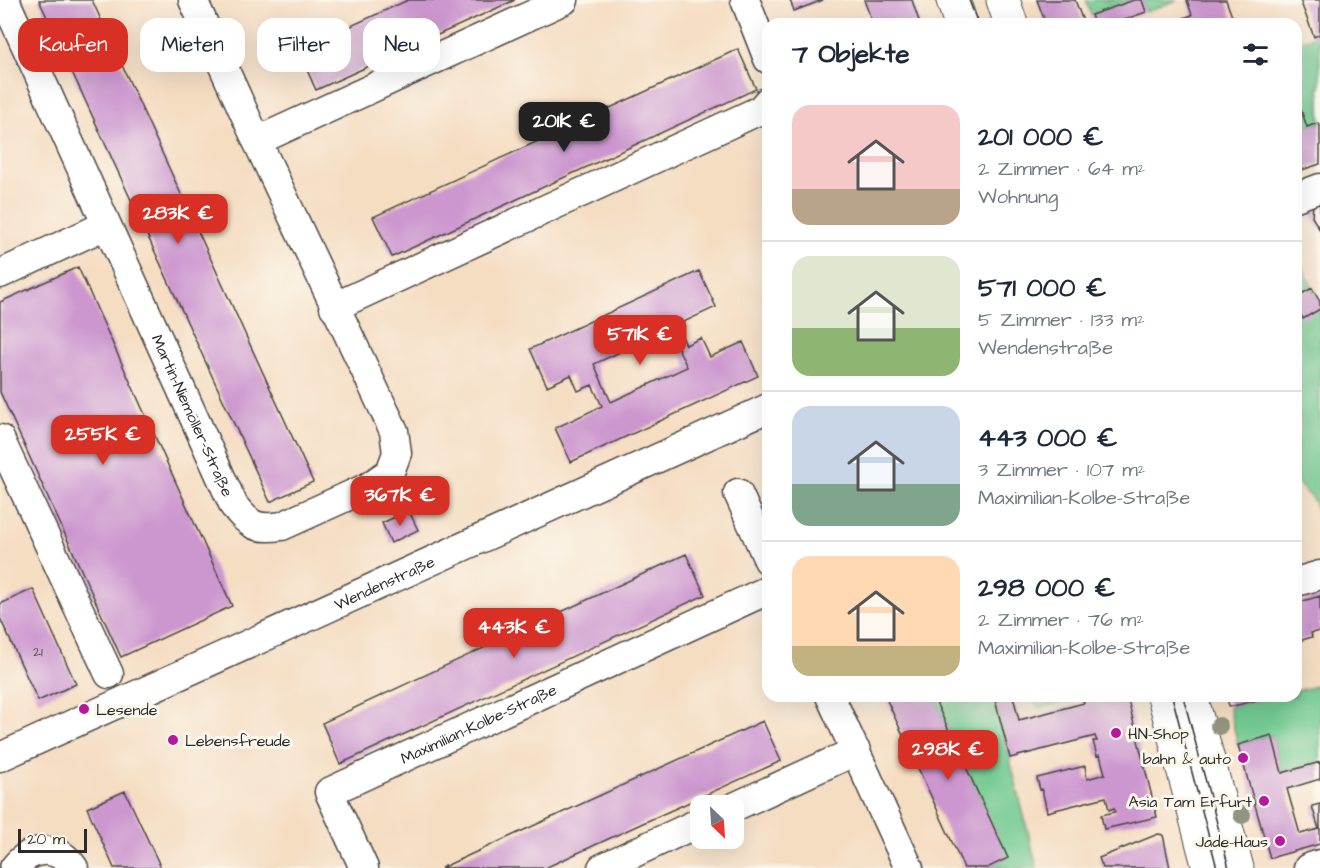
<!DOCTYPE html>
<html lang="de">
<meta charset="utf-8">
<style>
:root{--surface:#fff;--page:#f2f2f3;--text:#1f2937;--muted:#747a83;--line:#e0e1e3;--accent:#d93025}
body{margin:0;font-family:"Architects Daughter",sans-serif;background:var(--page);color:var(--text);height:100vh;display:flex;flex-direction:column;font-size:22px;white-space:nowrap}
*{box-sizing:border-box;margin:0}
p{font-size:20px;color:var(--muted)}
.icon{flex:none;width:33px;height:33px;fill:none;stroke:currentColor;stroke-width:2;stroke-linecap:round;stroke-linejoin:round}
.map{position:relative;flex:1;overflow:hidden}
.details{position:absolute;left:762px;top:18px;width:540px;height:684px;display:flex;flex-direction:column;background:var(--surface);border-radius:18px;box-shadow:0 6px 24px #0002}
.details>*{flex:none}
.hud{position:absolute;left:18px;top:18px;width:570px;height:54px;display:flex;gap:12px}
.needle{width:39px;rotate:155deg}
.tools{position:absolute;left:690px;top:795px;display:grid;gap:12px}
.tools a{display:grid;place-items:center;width:54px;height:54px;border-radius:12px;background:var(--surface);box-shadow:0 6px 24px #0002;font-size:30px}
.scale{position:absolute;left:18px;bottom:15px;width:69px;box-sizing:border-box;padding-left:6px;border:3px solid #2b2b2b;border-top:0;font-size:16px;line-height:21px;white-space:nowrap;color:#2b2b2b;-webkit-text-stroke:4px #fbf7ec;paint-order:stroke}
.price{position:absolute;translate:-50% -51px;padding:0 14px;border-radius:12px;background:var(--accent);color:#fff;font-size:20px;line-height:39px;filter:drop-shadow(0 2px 3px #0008)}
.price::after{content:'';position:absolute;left:50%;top:36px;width:18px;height:14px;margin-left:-9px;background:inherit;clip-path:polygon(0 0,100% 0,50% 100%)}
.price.active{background:#222;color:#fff}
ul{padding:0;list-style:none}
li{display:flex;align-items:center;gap:18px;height:150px;padding:0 30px}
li+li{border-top:2px solid var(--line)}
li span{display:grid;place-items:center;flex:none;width:168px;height:120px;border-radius:18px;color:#555}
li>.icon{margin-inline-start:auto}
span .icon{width:72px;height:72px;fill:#fffc;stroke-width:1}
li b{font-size:26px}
h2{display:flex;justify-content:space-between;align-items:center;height:72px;padding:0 30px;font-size:26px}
.chip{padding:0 21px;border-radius:18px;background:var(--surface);box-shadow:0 6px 24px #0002;font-size:21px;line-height:54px}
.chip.active{background:var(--accent);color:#fff}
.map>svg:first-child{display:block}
.green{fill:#71c990;stroke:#4e7a5e;stroke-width:1.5}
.building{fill:#cc97cf;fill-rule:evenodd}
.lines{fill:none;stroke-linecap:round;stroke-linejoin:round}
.minor-casing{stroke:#494642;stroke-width:31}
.major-casing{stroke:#494642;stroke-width:35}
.minor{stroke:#fff;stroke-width:28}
.major{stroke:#fff;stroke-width:33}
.tram{stroke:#2b2b2b;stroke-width:1.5}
.tree{fill:#91957f}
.poi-dot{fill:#b5179e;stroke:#fbf7ec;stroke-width:2}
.labels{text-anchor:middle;stroke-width:6;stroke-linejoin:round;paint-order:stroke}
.number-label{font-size:14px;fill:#534654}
.street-label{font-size:16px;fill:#2b2b2b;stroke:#fbf7ec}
.poi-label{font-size:16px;fill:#2b2b2b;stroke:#fbf7ec;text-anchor:start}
</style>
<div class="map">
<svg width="1320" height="868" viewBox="0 0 1320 868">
<rect width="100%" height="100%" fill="#fbf7ec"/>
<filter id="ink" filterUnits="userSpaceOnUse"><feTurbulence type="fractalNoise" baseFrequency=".0167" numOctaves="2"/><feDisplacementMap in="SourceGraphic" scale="12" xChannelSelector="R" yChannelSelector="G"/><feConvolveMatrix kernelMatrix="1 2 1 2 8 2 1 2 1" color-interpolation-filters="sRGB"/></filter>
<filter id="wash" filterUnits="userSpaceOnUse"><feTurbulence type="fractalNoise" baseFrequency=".008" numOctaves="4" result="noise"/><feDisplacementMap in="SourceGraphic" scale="24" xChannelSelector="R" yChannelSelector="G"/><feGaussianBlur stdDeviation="1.35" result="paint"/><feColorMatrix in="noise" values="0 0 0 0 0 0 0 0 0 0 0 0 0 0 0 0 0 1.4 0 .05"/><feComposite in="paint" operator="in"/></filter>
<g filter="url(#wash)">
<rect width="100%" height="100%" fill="#f5ddc2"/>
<path class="green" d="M1086,0h48l-43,15z
M1142,0h35l-31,12z
M1320,34v53l-2,1 2,6v31h-1l-2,-2 -10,4 -8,-23 -3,1v-62z
M1296,255l24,47v212h-2l-4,-13 -18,-20z
M1320,685v77l-38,11 -10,-38 -34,10 -9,-38 46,-11h21v-5z
M933,696h61l43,172h-50l20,-10z
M1030,696h43l1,4 -35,8z"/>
<g id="blocks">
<path class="building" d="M39,0h53l221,482 -43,20z
M408,0h107l-199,90 -18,-40z
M790,0h33l-29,11z
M864,0h48l8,24h-47z
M1037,0h38l9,24h-38z
M1134,0h8l4,12 -34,12h-18l-3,-9z
M1187,0h39l8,22 -5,2h-61l24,-9z
M1300,0h20v34l-6,3z
M738,49l18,40 -364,168 -19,-40z
M1299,104l8,23 11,-4 1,2h1v39l-24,8v-67z
M1320,200v30l-8,-13 1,-14z
M78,267l154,339 -111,51 -121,-265v-90z
M699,271l17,36 -39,18 9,20 15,-7 9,19 33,-15 15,34 -187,86 -16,-34 47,-22 -10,-21 -14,6 -7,-16 -24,11 -17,-37zM669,329l18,38 -76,35 -17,-38z
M1312,288l8,14v7l-17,10 -7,-12v-10z
M409,511l9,19 -27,13 -9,-20z
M686,554l19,41 -365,169 -18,-41z
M33,589l43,95 -38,17 -38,-83v-14z
M1320,596v35l-9,2 1,4 -16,5v-39z
M885,696h48l75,162 -21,10h-23z
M994,696h19l6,24 65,-17 -2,-7h45l30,121 -53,12 -3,-14 14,-3 -1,-4 -5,2 -3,-13 -59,15 -5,-23 -2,1 -3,-12 48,-12 2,13 18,-5 -5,-19 -3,1 -4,-15h4l-2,-5 -85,22z
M1227,696h34l1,3 -33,8z
M763,721l18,40 -138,62 -98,45h-104z
M1272,735l10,38 38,-11v17l-33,10 13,45 19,-5 -7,-23 8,-2v40l-50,14 -32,-113z
M125,791l36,77h-47l-27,-60z
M1158,834l5,1 7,33h-67l-4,-10z"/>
</g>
</g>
<g filter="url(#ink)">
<use href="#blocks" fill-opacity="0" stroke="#494642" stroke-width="1.5"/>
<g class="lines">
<g class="minor-casing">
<g id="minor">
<path id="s1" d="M5,0l229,506c16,19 21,24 48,20l86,-39 22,-15 7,-19 -3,-22 -137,-290 -64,-141"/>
<path d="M745,0l23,59"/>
<path d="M257,141l307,-141"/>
<path d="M1296,197l24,-9"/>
<path d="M0,274l106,-49"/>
<path d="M334,307l426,-197 8,-9"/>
<path d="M0,439l109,235"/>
<path d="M738,493l30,67"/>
<path d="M1296,582l24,-7"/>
<path d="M830,696l79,172"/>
<path id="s2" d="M0,757l768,-349"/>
<path d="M734,807l122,-56"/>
<path d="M14,868c17,-21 43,-25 60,0"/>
<path id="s3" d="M364,868l-35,-76 439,-202"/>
<path d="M602,868l98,-46"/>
<path d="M1308,868l12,-4"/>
</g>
</g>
<g class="major-casing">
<path id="major" d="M953,0l8,24
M1003,0l8,24
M1164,696l45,172
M1191,696l46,172"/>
</g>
<use href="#minor" class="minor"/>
<use href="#major" class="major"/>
<path class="tram" d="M969,0l9,24
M1172,696l45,172
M1183,696l46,172"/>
</g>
<g class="tree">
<circle cx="1219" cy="726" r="9"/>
<circle cx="1242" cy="815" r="9"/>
</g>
</g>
<g class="poi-dot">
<circle cx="84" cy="709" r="6"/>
<circle cx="1116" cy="733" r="6"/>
<circle cx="173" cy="740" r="6"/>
<circle cx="1243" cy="758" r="6"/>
<circle cx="1264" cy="801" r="6"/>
<circle cx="1280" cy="841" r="6"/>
</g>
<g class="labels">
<g class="number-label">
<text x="38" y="656">21</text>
</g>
<g class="street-label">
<text dy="6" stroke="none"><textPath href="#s1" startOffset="456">Martin-Niemöller-Straße</textPath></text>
<text dy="6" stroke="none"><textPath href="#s2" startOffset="422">Wendenstraße</textPath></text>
<text dy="6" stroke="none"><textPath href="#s3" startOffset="248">Maximilian-Kolbe-Straße</textPath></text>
</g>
<g class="poi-label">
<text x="96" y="715">Lesende</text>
<text x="1128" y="739">HN-Shop</text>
<text x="185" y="746">Lebensfreude</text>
<text x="1231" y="764" text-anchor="end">bahn &amp; auto</text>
<text x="1252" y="807" text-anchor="end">Asia Tam Erfurt</text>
<text x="1268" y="847" text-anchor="end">Jade-Haus</text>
</g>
</g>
</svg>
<div class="tools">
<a><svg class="needle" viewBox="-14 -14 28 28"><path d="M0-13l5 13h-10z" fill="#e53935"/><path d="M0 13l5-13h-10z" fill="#747a83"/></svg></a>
</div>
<div class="scale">20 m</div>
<b class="price active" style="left:564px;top:153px">201K €</b>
<b class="price" style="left:178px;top:245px">283K €</b>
<b class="price" style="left:640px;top:366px">571K €</b>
<b class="price" style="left:103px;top:466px">255K €</b>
<b class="price" style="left:400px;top:527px">367K €</b>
<b class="price" style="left:514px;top:659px">443K €</b>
<b class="price" style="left:948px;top:781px">298K €</b>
<div class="hud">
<a class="chip active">Kaufen</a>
<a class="chip">Mieten</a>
<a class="chip">Filter</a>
<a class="chip">Neu</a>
</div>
<section class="details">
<h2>7 Objekte<svg class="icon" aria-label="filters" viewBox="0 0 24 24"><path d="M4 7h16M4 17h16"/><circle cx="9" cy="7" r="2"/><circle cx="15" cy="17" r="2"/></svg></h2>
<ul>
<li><span style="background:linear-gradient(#f6c9c9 70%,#b9a48a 0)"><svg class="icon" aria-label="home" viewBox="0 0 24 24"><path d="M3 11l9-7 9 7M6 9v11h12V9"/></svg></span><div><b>201 000 €</b><p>2 Zimmer · 64 m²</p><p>Wohnung</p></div></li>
<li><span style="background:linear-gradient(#dfe7d0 60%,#8fb573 0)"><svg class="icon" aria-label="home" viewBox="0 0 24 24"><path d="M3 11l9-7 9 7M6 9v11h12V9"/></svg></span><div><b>571 000 €</b><p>5 Zimmer · 133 m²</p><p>Wendenstraße</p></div></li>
<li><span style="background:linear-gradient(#c9d6e8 65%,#7fa58c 0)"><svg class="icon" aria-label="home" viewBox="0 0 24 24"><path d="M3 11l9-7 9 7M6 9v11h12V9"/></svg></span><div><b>443 000 €</b><p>3 Zimmer · 107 m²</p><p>Maximilian-Kolbe-Straße</p></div></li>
<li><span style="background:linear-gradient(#ffd9b3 75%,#c2b280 0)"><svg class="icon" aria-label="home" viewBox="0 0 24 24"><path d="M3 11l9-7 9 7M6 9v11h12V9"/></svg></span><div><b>298 000 €</b><p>2 Zimmer · 76 m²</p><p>Maximilian-Kolbe-Straße</p></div></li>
</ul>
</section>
</div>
